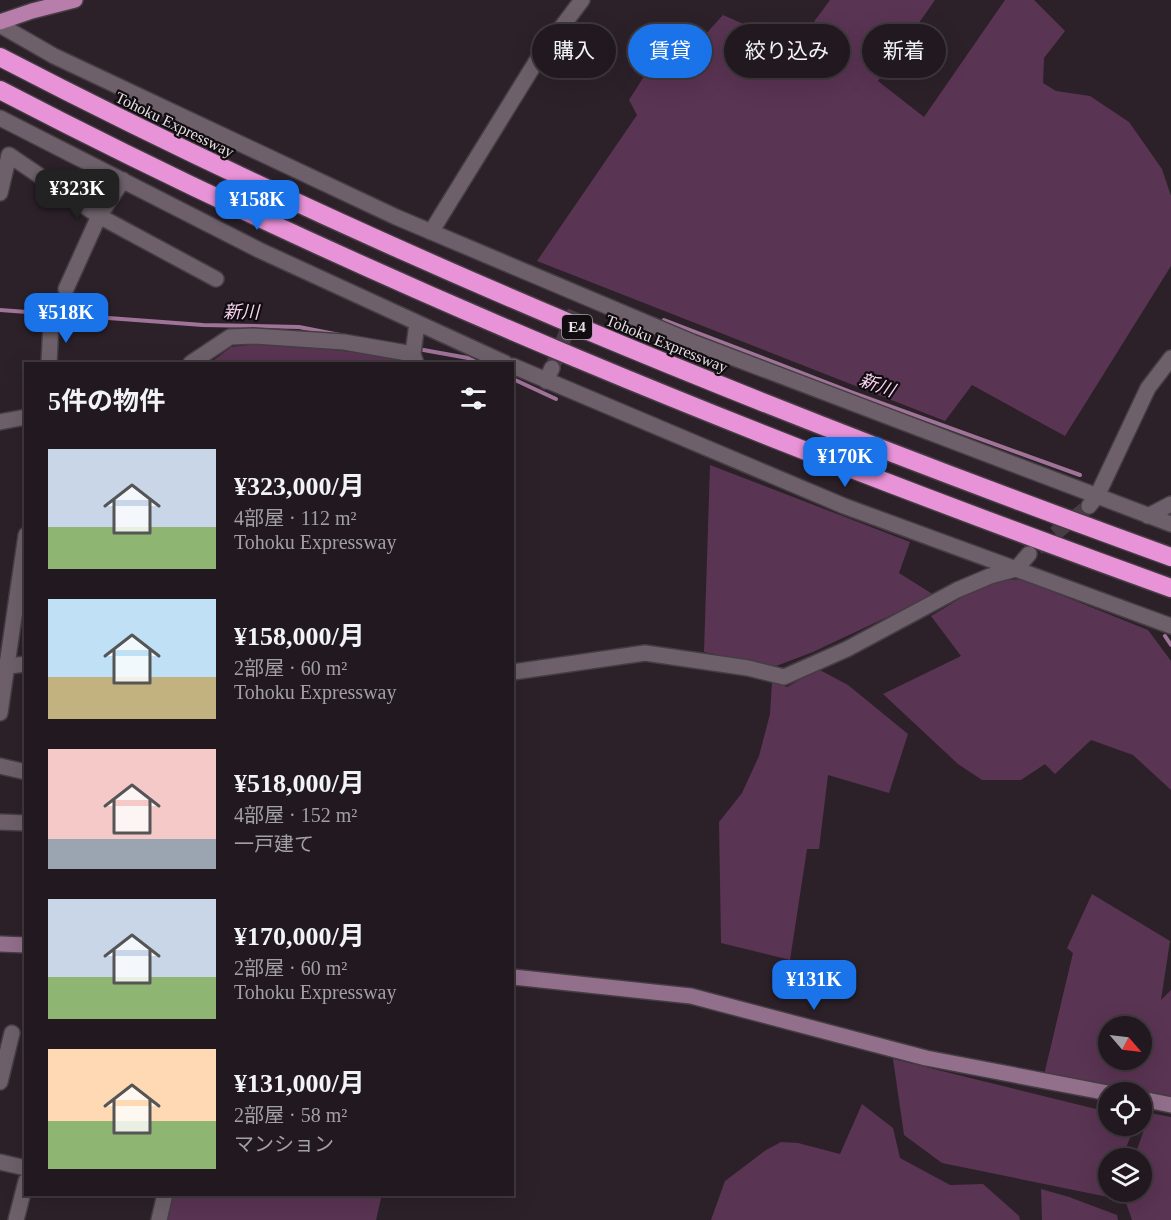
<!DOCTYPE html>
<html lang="ja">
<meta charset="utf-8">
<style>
:root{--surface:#21191f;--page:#292228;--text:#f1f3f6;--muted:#a2a0a4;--line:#3e383d;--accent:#1a73e8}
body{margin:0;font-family:"Times New Roman","Noto Sans JP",serif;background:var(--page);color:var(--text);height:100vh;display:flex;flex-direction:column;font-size:22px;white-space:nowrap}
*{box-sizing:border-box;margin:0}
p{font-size:20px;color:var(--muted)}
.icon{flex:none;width:33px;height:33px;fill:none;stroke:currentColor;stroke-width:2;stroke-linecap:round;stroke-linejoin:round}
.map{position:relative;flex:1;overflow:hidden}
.panel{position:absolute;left:24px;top:362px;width:490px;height:834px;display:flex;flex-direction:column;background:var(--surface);border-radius:0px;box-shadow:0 6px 24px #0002,0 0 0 2px var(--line)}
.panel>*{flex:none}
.guide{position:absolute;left:532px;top:24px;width:548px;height:54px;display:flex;gap:12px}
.needle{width:39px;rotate:118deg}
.buttons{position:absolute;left:1098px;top:1016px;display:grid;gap:12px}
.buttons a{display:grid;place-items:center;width:54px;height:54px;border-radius:50%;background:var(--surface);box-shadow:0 6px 24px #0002,0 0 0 2px var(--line);font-size:30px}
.price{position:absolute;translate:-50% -51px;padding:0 14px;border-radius:12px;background:var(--accent);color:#fff;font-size:20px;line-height:39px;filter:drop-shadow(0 2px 3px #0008)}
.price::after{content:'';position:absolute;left:50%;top:36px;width:18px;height:14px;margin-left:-9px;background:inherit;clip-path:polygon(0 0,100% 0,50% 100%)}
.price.selected{background:#222;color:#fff}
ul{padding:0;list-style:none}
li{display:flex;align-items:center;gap:18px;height:150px;padding:0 24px}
li span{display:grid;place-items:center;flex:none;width:168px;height:120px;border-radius:0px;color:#555}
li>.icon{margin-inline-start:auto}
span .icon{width:72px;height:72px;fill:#fffc;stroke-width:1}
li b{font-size:26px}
h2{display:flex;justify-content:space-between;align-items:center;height:72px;padding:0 24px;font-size:26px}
.chip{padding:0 21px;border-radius:27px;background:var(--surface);box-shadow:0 6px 24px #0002,0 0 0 2px var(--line);font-size:21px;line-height:54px}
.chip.selected{background:var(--accent);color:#fff}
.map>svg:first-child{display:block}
.green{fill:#5a3453;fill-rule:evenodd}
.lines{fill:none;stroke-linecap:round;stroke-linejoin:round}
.stream{stroke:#a07398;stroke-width:4}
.street-tunnel{stroke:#483d45;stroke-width:15;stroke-dasharray:15 8;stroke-linecap:butt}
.street-casing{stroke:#463d44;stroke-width:18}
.secondary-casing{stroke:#463d44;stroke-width:18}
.primary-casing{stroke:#463d44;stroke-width:18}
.highway-casing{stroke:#463d44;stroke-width:21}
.street{stroke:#6d606a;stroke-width:15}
.secondary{stroke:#926f8b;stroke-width:15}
.primary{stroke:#b77eab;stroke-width:15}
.highway{stroke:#e892d7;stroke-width:18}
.labels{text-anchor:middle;stroke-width:4.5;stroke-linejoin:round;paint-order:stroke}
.shield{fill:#110c10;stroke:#a59fa4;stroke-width:1.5}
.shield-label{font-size:15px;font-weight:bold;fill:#e5dee3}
.street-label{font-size:16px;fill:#e5dee3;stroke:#110c10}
.water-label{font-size:18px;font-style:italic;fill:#f9d4f0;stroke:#110c10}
</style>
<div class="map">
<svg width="1171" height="1220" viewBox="0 0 1171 1220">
<rect width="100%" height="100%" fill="#2c2129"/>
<path class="green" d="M830,0h105l-57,81 46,36 81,-117h29l31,31 -21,27 -1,25 13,8 34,5 39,26 33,47 9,27v70l-106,170 -93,-51 -27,36 -408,-160 100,-146 -8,-15 28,-44 28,1 38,-42 25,11 37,35z
M273,342l134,17v4h-197l21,-16z
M710,465l200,77 -11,31 35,22 -121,57 -37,14 -72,-14z
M1021,579l127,51 23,31v129l-38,-35 -42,-15 -36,34 -10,-10 -24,16h-39l-24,-16 -75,-70 78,-38 -30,-40 48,-29 18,-6z
M818,669l30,16 60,49 -19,59 -61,-18 -9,74h-12l-17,111 -69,-17 -2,-121 23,-29 17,-37 11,-42 2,-32 15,5z
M1092,894l78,47 -9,59 10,-10v107l-127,-22 29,-122 -6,-5zM1108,1026h34v33h-34z
M893,1059l215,53v13h27l-13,33h-14l2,33 -2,6 -166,-34 -38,-28z
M862,1104l31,24 7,30 50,27 33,-1 36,32 1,4h-309l14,-39 41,-31 15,-8 17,1 42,11z
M1150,1113l21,4v103h-39l-9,-26v-3h19v-33h-8z
M1041,1189l28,8 48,18 1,5h-76z
M170,1194h212l-6,26h-212z"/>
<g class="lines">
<path class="stream" d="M0,310l203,15 96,2 41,8
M664,320l187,72 229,83
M418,349l50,9 10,5
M513,379l43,20
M1165,636l6,9"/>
<path class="street-tunnel" d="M552,368l25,-62
M1037,548l52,-42"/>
<g class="street-casing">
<path id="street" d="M0,25l54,31 342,161 296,125 479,182
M0,118l259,132 246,113
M0,193l9,-38 90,61 24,-36
M431,232l108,-175 43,-57
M66,289l33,-73 117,63
M49,363l2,-39
M191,363l39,-26 23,-1 91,6 69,12
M416,363l-3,-9 4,-31
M513,366l331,140 327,120
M546,381l6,-13
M0,422l26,-5
M1089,506l8,-10 51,-108 23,-30
M1148,516l23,-12
M0,667l26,-3
M513,672l132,-19 103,15 36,9 63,-28 110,-59 33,-14 26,-7 13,-15
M0,713l26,-178
M0,766l26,6
M0,822l26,1
M0,1082l12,-49
M0,1162l26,6
M16,1220l10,-39
M159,1220l6,-26"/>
</g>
<g class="secondary-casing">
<path id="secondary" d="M0,944l26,1
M513,977l178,19 235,62 182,35
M1142,1099l29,6"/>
</g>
<g class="primary-casing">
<path id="primary" d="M0,22l32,-11 43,-11"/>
</g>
<g class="highway-casing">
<path id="highway" d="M0,57c377,196 771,355 1171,500
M0,90c377,196 772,354 1171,498"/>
</g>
<use href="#street" class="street"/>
<use href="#secondary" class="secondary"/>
<use href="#primary" class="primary"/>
<use href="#highway" class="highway"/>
</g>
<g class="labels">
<rect class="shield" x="562" y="315" width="30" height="24" rx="4.5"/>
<g class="shield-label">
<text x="577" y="332">E4</text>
</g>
<g class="street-label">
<text transform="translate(175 124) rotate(26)" y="6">Tohoku Expressway</text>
<text transform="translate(667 343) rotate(22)" y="6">Tohoku Expressway</text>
</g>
<g class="water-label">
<text transform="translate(241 312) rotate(1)" y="6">新川</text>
<text transform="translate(877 385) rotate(20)" y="6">新川</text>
</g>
</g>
</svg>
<div class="buttons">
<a><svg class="needle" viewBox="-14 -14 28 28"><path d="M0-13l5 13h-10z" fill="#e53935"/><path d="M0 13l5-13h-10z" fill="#a2a0a4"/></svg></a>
<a><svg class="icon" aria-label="locate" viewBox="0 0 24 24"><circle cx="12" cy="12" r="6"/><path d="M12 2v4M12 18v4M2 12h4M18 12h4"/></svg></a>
<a><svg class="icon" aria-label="layers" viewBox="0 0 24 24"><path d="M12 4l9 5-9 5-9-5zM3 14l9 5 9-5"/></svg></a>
</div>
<b class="price selected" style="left:77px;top:220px">¥323K</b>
<b class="price" style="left:257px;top:231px">¥158K</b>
<b class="price" style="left:66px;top:344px">¥518K</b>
<b class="price" style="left:845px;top:488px">¥170K</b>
<b class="price" style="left:814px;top:1011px">¥131K</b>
<div class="guide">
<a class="chip">購入</a>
<a class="chip selected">賃貸</a>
<a class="chip">絞り込み</a>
<a class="chip">新着</a>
</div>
<section class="panel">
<h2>5件の物件<svg class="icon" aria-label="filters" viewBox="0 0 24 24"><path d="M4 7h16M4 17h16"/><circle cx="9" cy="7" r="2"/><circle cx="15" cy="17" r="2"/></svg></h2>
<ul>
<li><span style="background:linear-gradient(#c9d6e8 65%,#8fb573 0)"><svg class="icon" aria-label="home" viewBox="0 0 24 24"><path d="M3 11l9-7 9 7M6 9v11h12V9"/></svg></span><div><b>¥323,000/月</b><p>4部屋 · 112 m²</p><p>Tohoku Expressway</p></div></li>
<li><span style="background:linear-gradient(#bfe0f5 65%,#c2b280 0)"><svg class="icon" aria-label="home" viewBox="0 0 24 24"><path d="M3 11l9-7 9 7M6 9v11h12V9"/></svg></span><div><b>¥158,000/月</b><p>2部屋 · 60 m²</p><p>Tohoku Expressway</p></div></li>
<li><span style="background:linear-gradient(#f6c9c9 75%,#9aa5b1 0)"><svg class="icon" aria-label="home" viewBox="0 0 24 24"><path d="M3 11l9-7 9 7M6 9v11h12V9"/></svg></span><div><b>¥518,000/月</b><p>4部屋 · 152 m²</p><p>一戸建て</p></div></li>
<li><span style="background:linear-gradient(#c9d6e8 65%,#8fb573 0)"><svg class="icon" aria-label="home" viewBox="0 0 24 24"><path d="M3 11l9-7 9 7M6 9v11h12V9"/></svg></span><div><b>¥170,000/月</b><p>2部屋 · 60 m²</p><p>Tohoku Expressway</p></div></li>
<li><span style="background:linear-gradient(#ffd9b3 60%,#8fb573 0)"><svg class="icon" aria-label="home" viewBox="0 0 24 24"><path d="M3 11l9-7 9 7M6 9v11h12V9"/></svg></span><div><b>¥131,000/月</b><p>2部屋 · 58 m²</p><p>マンション</p></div></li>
</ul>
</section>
</div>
